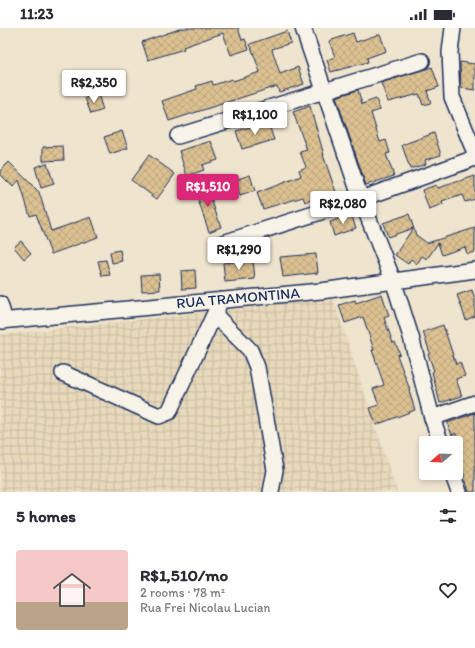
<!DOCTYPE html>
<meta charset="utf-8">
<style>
:root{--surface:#fff;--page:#f7f7f7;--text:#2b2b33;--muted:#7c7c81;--line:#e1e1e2;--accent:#db2777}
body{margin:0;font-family:Itim,sans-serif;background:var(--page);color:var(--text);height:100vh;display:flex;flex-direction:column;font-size:15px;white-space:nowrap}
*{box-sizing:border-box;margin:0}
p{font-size:13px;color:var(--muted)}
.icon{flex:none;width:22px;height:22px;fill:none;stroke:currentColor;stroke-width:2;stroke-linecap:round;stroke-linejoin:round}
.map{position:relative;height:464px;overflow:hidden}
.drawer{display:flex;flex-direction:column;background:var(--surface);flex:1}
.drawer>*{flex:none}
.needle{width:26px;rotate:251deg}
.controls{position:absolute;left:419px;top:408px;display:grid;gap:8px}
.controls a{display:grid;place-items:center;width:44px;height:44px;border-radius:4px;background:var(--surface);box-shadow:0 2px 6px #0003;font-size:20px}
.price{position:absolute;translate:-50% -34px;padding:0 9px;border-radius:4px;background:#fff;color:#222;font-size:13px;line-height:26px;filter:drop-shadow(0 1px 2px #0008)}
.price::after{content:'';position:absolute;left:50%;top:24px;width:12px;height:9px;margin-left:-6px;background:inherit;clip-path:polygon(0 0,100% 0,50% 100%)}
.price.on{background:var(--accent);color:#fff}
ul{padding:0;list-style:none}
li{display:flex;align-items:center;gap:12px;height:100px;padding:0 16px}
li+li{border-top:1px solid var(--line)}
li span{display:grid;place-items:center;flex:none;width:112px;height:80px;border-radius:4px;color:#555}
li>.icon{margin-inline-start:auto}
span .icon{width:48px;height:48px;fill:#fffc;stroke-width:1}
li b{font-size:17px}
h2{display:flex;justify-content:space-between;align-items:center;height:48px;padding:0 16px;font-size:17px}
.status{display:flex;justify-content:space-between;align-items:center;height:28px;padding:0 20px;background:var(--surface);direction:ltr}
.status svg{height:11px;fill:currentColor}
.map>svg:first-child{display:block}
.industrial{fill:url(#industrial-grid)}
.building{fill:url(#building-cross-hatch);stroke:#1b2f5e}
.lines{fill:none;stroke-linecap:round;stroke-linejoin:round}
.minor-casing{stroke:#1b2f5e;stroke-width:18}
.minor{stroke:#f7f3e8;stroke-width:15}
.labels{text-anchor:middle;stroke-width:3;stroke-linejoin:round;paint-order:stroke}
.street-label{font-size:15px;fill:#1b2f5e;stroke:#f7f3e8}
</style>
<div class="status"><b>11:23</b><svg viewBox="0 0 49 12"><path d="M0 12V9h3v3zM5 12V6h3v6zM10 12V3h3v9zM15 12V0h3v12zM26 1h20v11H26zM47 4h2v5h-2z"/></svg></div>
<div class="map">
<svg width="475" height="464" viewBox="0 0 475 464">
<defs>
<pattern id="industrial-grid" width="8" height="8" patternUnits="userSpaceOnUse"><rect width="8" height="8" fill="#e9dabc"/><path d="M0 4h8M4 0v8" fill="none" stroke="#c7bba4"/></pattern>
<pattern id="building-cross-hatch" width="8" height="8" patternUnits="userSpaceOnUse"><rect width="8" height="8" fill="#dcc191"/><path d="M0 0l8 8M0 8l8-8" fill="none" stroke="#bca67f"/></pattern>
</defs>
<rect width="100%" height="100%" fill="#efe4ce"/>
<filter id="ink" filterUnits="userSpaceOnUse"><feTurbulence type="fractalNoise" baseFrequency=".025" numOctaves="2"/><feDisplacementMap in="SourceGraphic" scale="8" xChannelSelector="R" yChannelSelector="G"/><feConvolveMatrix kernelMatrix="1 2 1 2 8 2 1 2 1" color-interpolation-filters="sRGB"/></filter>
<g filter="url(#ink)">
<path class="industrial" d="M333,270l64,194h-397v-157z"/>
<path class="building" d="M182,0h56l4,12 3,-1 4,10 -18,6 -8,-22 -40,14 1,2 -36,11 -6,-18z
M287,3l4,12 -19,6 8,25 18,-7 6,17 -25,8 -2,-6 -108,35 -7,-20 35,-12 -1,-3 16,-5 1,4 19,-6 1,2 27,-9 -10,-28z
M353,5l3,9 24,-8 6,17 -19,7 1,4 -37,10 -4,-12 8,-3 -6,-16z
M460,34l15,2v26l-14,-2z
M432,39l7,20 -12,4 4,12 -8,2 -4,-11 -31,8 -7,-19z
M358,62l4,14 14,-5 4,11 -9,3 9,29 6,-2 4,13 -4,1 8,22 -28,9 -30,-88z
M98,66l5,16 -12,4 -6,-16z
M310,78l14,49h-1l13,37 -31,10 -2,-5 -40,12 -6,-16 44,-17 -2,-6 7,-3 -6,-15 7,-2 -14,-38z
M268,94l6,18 -32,9 -6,-18z
M122,103l6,17 -18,6 -6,-17z
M434,105l7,22 -16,5 1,4 -16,5 -8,-24z
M211,113l7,19 -16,5 2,5 -17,6 -8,-25z
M63,118l1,14 -21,1v-14z
M149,127l26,19 -18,25 -26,-19z
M9,134l30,30 12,39 40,-14 7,20 -47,17 -15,-40 -6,2 -11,-36 -6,7 -13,-13v-3z
M47,135l7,21 -13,4 -6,-21z
M250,147l5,16 -15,5 -5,-16z
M475,148v23l-10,3 -3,-7 -20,7 1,3 -14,5 -7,-20 14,-5 2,3z
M211,157l4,12 -4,2 10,28 -12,5 -14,-41z
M351,186l5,14 -22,8 -4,-14z
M409,186l7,21 11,8 48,-15v24l-8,2 -2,-7 -23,8 -4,-12 -11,16 -5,-3 -5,8 -6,-5 -3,5 -13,-9 18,-27 -25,9 -5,-14z
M21,213l10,12 -7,6 -10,-12z
M120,222l2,11 -10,2 -2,-11z
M316,226l2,19 -35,4 -3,-20z
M106,232l4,15 -8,1 -4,-15z
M253,232l2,19 -30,3 -2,-19z
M195,242l1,18 -14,1 -1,-18z
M159,246l1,16 -18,1 -1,-16z
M472,262l3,9v17l-9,4 -9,-25z
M382,266l7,22 -5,2 9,25 2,-1 5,12 -3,1 13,35 -1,1 6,19 -39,15 -6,-17 9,-3 -6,-16 11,-4 -12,-35h2l-11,-33 -18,6 -6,-18 16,-5 1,3z
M443,297l13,39 4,-2 5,14 -9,3 6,17 -22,7 -8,-31 2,-1 -6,-17 2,-1 -7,-21z
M475,385v79h-6l-13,-45v-14l-4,2 -5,-12z"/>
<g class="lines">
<g class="minor-casing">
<path id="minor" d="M303,0l58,171 32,81 18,57 21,81 9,25
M453,0l-3,24 2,45 23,56
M178,108l244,-75
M223,215l138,-44 114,-41
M0,276l5,17
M215,287l35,35 7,17 18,103 -4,22
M0,293l321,-30 154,-21
M63,345l96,43 10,-4 52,-112
M432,390l43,-15
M452,445l7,19"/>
</g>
<use href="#minor" class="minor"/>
</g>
</g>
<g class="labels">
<g class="street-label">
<text transform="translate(238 270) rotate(-5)" y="5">RUA TRAMONTINA</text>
</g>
</g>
</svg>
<div class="controls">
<a><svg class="needle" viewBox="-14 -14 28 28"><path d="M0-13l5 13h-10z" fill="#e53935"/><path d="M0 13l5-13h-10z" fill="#7c7c81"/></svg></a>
</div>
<b class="price" style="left:94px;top:76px">R$2,350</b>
<b class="price" style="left:255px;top:108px">R$1,100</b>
<b class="price on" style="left:208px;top:180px">R$1,510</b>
<b class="price" style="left:343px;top:197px">R$2,080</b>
<b class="price" style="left:239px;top:243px">R$1,290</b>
</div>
<section class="drawer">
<h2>5 homes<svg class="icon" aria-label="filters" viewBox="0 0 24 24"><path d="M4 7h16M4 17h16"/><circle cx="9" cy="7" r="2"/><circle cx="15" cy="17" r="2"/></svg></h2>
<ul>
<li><span style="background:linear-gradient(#f6c9c9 65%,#b9a48a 0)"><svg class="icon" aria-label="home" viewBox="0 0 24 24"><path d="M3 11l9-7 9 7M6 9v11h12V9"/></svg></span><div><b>R$1,510/mo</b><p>2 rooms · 78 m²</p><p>Rua Frei Nicolau Lucian</p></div><svg class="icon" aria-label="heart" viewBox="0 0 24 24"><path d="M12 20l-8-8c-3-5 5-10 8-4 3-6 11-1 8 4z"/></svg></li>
</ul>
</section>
